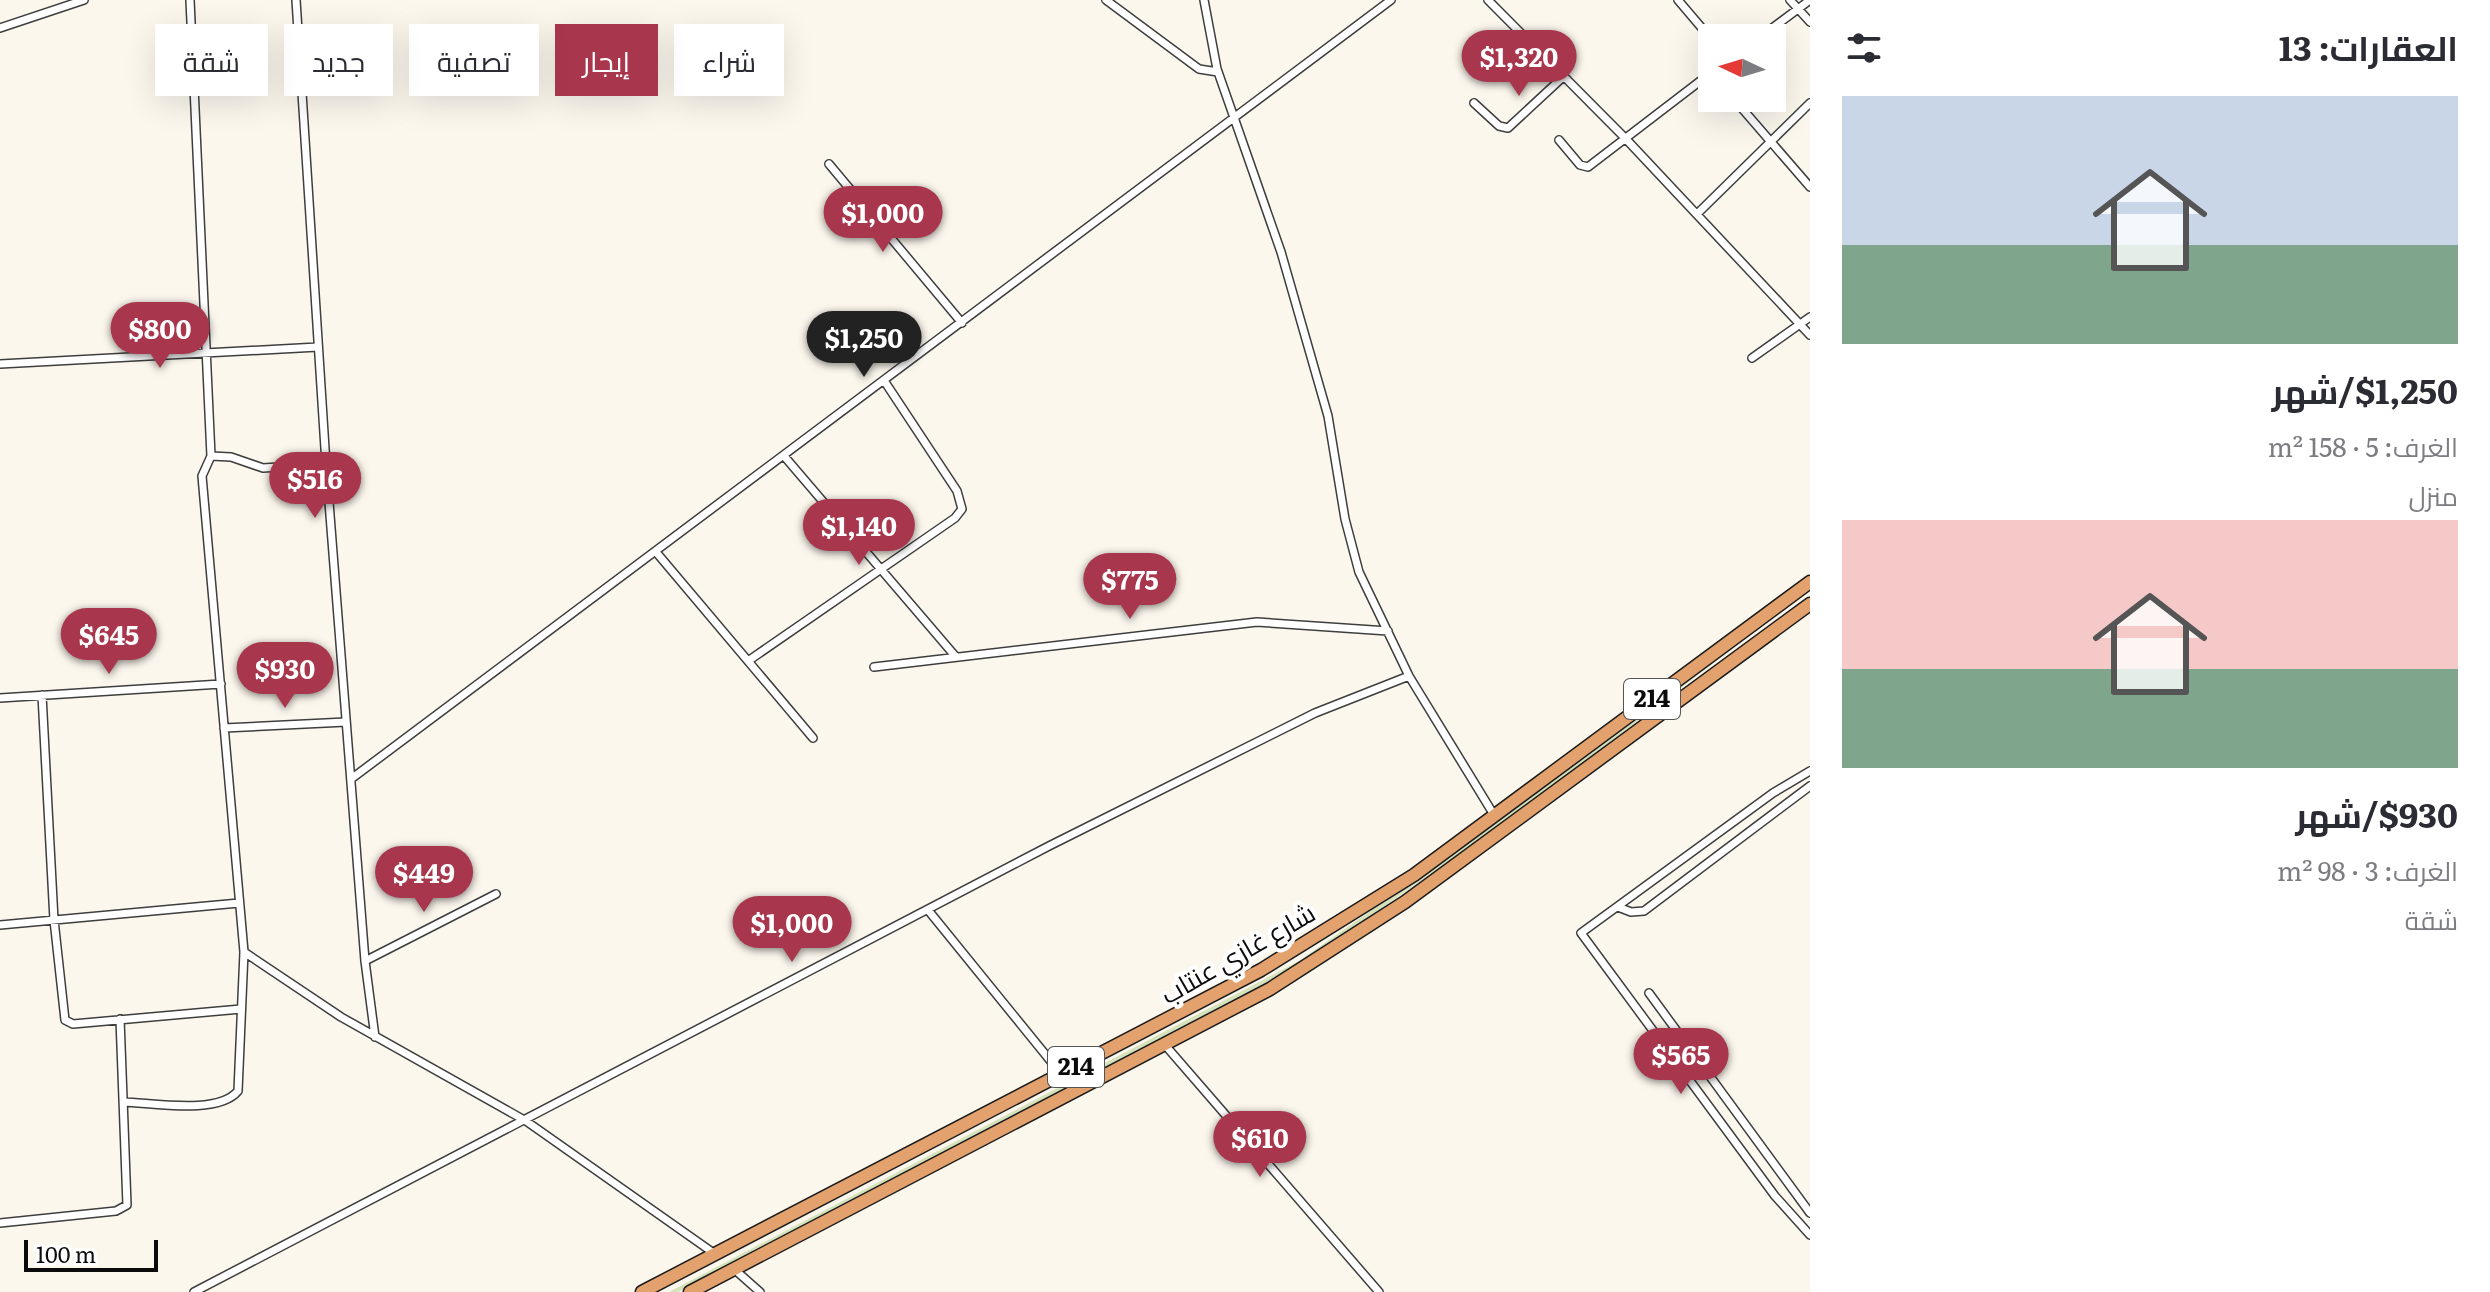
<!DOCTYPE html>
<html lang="ar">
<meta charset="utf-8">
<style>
:root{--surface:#fff;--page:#f2f2f3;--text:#2b2b33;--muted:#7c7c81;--accent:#a8374d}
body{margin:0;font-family:Literata,Cairo,serif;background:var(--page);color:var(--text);direction:rtl;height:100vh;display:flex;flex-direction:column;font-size:30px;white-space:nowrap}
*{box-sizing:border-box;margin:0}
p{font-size:26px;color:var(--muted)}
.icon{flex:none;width:44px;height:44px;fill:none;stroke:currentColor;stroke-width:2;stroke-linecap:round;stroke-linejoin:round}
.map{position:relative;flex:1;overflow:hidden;direction:ltr}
.side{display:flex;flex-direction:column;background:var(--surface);width:680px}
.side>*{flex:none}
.banner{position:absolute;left:24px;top:24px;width:760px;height:72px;direction:rtl;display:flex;gap:16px}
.needle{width:52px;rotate:274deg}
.controls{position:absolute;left:1698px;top:24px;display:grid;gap:16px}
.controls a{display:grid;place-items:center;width:88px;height:88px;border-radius:0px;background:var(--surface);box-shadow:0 8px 32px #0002;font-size:40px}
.scale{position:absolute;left:24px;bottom:20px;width:134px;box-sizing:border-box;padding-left:8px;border:4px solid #0b0b0b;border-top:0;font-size:22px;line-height:28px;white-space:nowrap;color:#0b0b0b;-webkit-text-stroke:6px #fff;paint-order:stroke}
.price{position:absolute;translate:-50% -68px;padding:0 18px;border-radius:28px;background:var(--accent);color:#fff;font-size:26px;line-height:52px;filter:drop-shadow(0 2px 4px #0008)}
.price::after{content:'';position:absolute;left:50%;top:48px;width:24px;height:18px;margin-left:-12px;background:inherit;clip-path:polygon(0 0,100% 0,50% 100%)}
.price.current{background:#222;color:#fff}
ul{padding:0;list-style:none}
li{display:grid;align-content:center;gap:16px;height:424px;padding:0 32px}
li span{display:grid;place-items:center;height:248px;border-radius:0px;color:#555}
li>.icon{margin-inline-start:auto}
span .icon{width:144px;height:144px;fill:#fffc;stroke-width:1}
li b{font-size:34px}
h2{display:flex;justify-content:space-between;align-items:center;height:96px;padding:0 32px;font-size:34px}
.pill{padding:0 28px;border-radius:0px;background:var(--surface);box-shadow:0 8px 32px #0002;font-size:28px;line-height:72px}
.pill.current{background:var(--accent);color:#fff}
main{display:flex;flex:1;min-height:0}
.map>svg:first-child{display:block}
.green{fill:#d5e2bb}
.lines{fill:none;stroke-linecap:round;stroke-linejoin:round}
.minor-casing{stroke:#3e3e3e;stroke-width:10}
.trunk-casing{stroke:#1c1c1c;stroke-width:15}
.minor{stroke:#fff;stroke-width:7}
.trunk{stroke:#e3a26d;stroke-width:12}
.labels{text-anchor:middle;stroke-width:8;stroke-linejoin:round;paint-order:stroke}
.shield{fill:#fff;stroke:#545454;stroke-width:2}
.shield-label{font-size:24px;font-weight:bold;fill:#0b0b0b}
.street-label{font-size:26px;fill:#0b0b0b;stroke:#fff}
</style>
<main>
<section class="side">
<h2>العقارات: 13<svg class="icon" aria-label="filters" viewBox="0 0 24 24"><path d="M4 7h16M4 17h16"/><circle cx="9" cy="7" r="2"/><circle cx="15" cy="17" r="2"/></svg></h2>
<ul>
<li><span style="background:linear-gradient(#c9d6e8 60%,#7fa58c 0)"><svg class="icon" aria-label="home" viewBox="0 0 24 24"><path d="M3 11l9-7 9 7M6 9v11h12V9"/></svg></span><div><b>$1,250/شهر</b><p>الغرف: 5 · 158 m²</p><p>منزل</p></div></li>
<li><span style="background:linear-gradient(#f6c9c9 60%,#7fa58c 0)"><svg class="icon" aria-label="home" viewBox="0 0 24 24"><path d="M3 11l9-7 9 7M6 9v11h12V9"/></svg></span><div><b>$930/شهر</b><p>الغرف: 3 · 98 m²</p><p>شقة</p></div></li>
</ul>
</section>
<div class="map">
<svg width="1810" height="1292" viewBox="0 0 1810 1292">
<rect width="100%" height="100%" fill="#fcf7ed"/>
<path class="green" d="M1740,643l-226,172 -216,152 -620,325h-9l630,-331 204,-143z"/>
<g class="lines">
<g class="minor-casing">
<path id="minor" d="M296,0l30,464 39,497 10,76
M1106,0l93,69 19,3
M1204,0l13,69 64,183 47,164 17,103 14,53 50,104 85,139
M1488,0l137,138 185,197
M1678,0l34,40
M1790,0l20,22
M0,28l84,-28
M1759,38l51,-38
M1733,98l77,89
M1474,103l25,23 9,2 55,-51
M1559,140l21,25 8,2 124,-95
M829,164l133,159
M1697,214l113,-111
M1752,358l58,-41
M0,364l318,-17
M211,456l20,1 32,11 63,-4
M784,456l172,201
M656,552l157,186
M748,661l207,-143 7,-9 -5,-18 -72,-109
M874,667l383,-45 131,9
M42,695l12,225 11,100 8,4 168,-15
M0,698l221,-14
M224,728l122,-6
M1810,771l-37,22 -192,140 194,263 35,39
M351,779l1040,-779
M1618,907l13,5 13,-1 166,-125
M928,910l134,165
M0,925l239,-22
M244,952l97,65 185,104 189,133
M365,961l131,-67
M1649,993l161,220
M1165,1045l214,247
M124,1102c30,1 94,13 114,-11l6,-139 -42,-476 9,-20 -21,-456
M0,1223l116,-12 11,-6 -7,-186
M734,1269l26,23
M194,1292l855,-446 266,-133 94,-37"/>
</g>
<g class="trunk-casing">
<path id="trunk" d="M642,1292l619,-322 153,-95 396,-293
M690,1292l580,-303 135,-87 405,-298"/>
</g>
<use href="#minor" class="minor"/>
<use href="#trunk" class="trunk"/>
</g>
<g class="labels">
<g class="shield">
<rect x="1624" y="679" width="56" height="40" rx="6"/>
<rect x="1048" y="1047" width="56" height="40" rx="6"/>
</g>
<g class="shield-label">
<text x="1652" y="707">214</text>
<text x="1076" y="1075">214</text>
</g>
<g class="street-label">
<text transform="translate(1238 954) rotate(-30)" y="9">شارع غازي عنتاب</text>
</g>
</g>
</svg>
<div class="controls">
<a><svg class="needle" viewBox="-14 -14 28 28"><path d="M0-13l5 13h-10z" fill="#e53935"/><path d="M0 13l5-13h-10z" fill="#7c7c81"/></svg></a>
</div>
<div class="scale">100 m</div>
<b class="price" style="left:1519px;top:98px">$1,320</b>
<b class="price" style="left:883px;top:254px">$1,000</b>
<b class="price" style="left:160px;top:370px">$800</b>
<b class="price current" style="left:864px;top:379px">$1,250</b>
<b class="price" style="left:315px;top:520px">$516</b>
<b class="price" style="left:859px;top:567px">$1,140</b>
<b class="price" style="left:1130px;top:621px">$775</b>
<b class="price" style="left:109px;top:676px">$645</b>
<b class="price" style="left:285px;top:710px">$930</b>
<b class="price" style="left:424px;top:914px">$449</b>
<b class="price" style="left:792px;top:964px">$1,000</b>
<b class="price" style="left:1681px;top:1096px">$565</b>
<b class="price" style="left:1260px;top:1179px">$610</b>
<div class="banner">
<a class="pill">شراء</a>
<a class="pill current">إيجار</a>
<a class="pill">تصفية</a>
<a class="pill">جديد</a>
<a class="pill">شقة</a>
</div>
</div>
</main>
